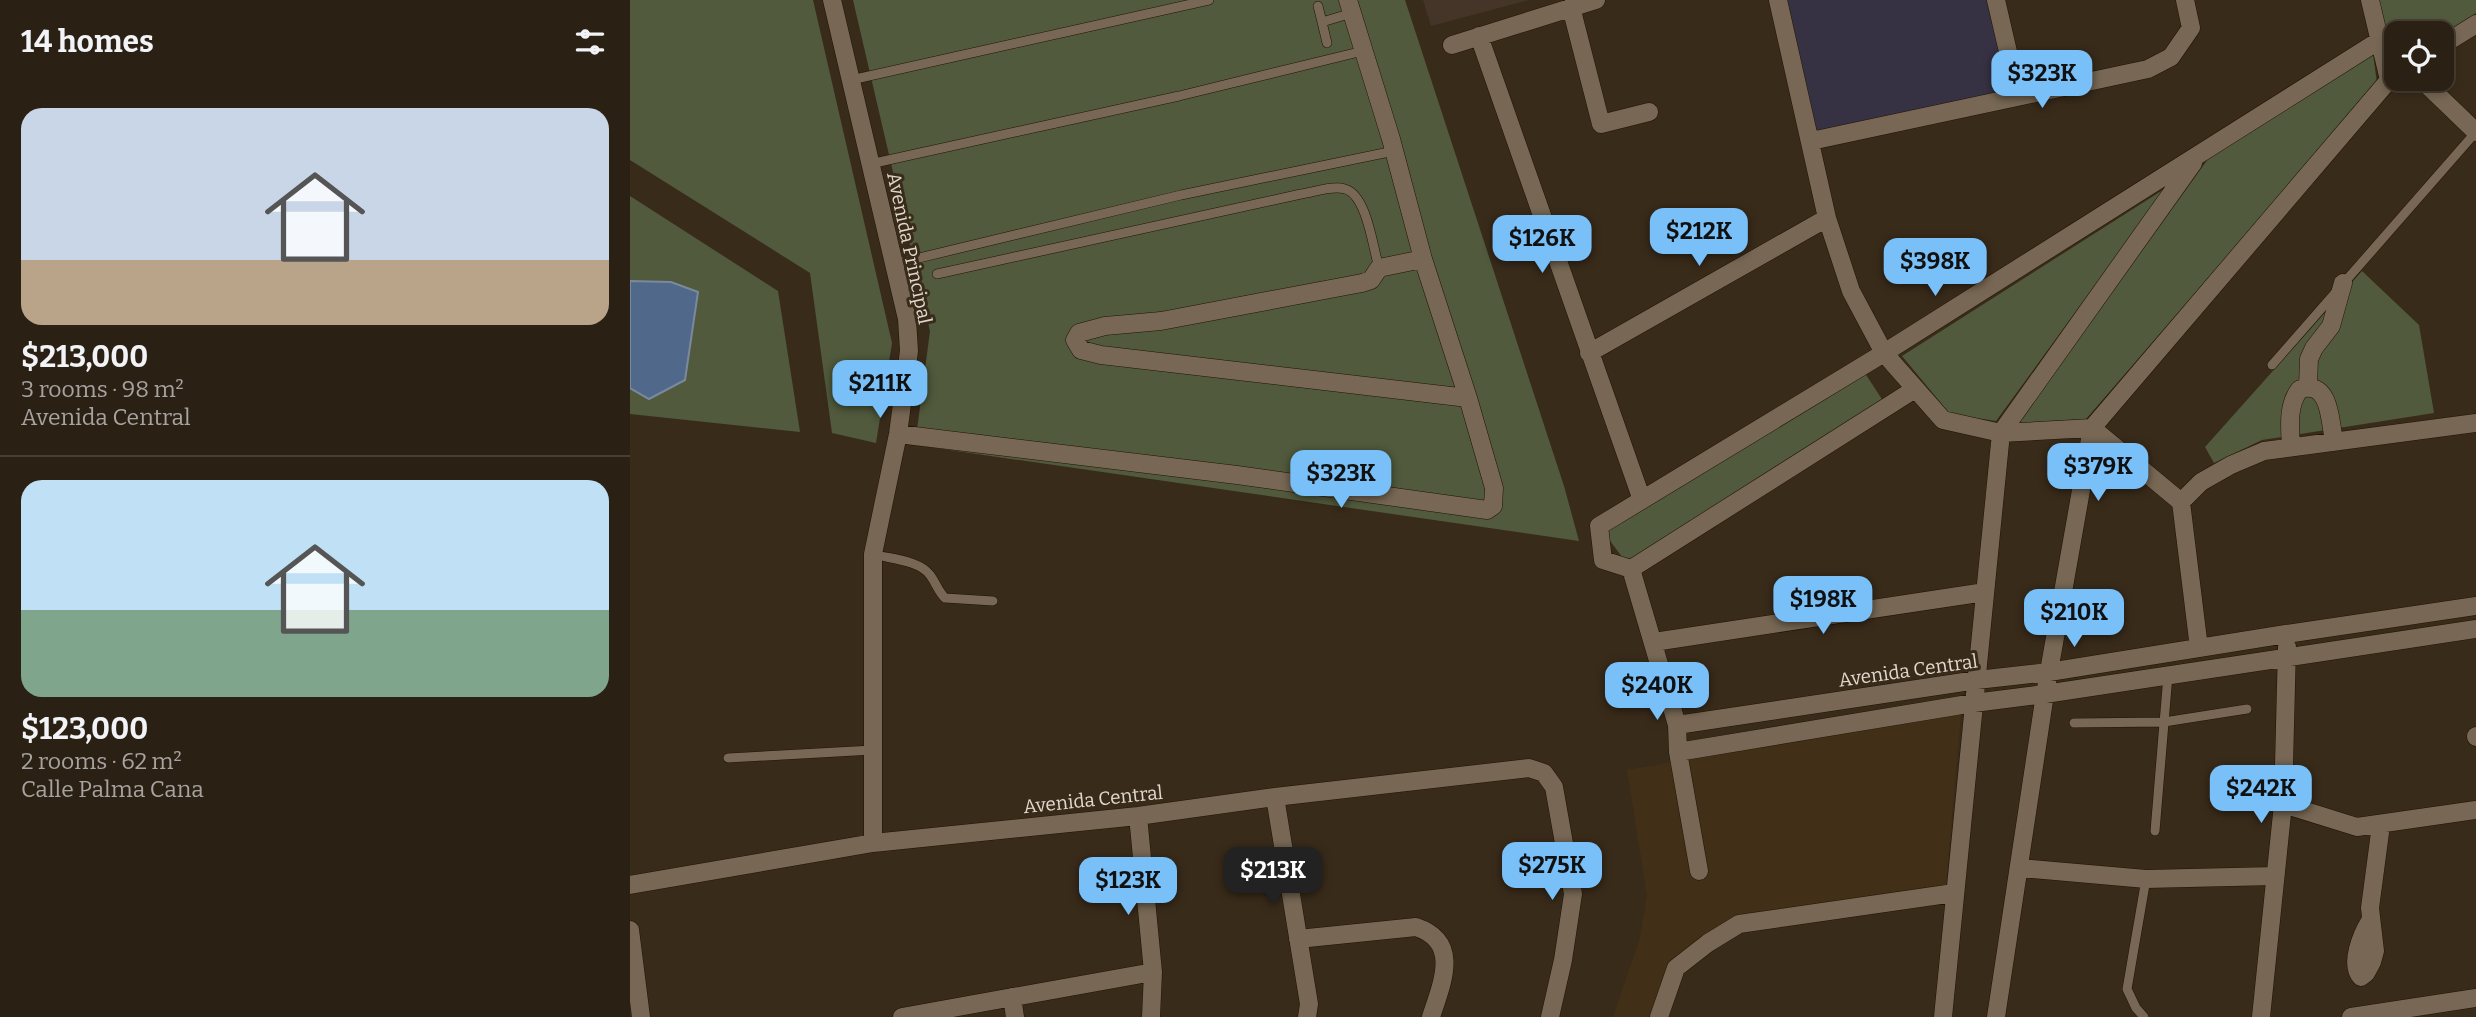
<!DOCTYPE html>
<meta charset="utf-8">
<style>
:root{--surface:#2b2014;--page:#33281d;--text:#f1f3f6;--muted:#a6a3a0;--line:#473e34;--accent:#79bff8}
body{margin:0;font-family:Bitter,serif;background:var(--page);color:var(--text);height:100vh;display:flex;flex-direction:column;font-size:26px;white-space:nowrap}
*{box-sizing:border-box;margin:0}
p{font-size:23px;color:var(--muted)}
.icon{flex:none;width:38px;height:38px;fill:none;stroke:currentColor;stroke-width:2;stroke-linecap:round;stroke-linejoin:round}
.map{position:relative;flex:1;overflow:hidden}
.sheet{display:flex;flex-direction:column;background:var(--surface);width:630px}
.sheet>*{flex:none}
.controls{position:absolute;left:1754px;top:21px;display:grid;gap:14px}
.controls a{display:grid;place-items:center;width:70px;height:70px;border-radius:14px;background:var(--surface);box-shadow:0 4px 10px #0003,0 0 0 2px var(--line);font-size:35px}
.price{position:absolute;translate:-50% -60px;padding:0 16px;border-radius:14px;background:var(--accent);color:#111;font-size:23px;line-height:46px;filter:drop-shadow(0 2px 4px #0008)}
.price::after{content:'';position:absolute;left:50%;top:42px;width:21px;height:16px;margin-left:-10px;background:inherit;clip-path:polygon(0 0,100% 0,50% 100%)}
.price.on{background:#222;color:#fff}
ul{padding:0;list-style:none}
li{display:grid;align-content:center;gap:14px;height:371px;padding:0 21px}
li+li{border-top:2px solid var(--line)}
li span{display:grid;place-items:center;height:217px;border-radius:21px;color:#555}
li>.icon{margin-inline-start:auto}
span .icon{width:126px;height:126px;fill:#fffc;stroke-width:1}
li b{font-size:30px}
h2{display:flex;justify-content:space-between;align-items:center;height:84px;padding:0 21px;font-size:30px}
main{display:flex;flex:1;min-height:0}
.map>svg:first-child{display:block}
.built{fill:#412f18}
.industrial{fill:#443528}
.education{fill:#373243}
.green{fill:#515a3c}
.water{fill:#506889;stroke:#7b899d;stroke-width:2}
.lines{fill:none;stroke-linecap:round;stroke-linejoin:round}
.lane-casing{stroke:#201304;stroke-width:10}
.street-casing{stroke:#201304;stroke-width:19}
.lane{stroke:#776754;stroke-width:9}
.street{stroke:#776754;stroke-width:18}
.labels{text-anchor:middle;stroke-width:6;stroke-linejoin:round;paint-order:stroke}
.street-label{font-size:19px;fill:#e0d7cd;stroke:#392b1a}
</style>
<main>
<section class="sheet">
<h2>14 homes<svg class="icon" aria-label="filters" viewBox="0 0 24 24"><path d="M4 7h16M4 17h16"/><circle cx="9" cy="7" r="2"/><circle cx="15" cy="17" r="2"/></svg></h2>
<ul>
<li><span style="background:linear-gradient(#c9d6e8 70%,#b9a48a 0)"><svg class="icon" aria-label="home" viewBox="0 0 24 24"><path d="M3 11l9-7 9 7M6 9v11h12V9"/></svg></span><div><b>$213,000</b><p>3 rooms · 98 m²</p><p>Avenida Central</p></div></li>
<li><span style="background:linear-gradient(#bfe0f5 60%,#7fa58c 0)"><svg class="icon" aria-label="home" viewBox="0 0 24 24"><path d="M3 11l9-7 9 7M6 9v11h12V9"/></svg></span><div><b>$123,000</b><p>2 rooms · 62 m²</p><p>Calle Palma Cana</p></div></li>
</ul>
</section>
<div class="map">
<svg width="1846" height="1017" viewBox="0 0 1846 1017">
<rect width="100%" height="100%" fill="#392b1a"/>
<path class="built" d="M1331,712l-15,174 -209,30 -70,49 -14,52h-40l27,-79 7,-43 -20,-125z"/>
<path class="industrial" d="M793,0h106l-98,26z"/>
<path class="education" d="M1148,0h218l20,88 -205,53z"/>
<path class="green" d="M0,0h183l79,343 -16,100 -44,-10 -22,-160 -180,-113z
M223,0h552l159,486 15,55 -664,-96 15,-114z
M1749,0h97v13l-35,24v-4h-45v34l-3,2z
M1743,54l4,29 -291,336 -68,4 190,-264z
M1536,188l-170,233 -46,-7 -48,-58z
M0,196l148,95 22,141 -170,-18z
M1732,271l57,54 15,88 -172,27 -48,23 -9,-16z
M1231,367l26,40 -256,162 -32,-43z"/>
<path class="water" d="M0,281l41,1 27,10 -13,88 -36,19 -19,-11z"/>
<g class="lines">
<g class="lane-casing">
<path id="lane" d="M688,6l4,16 30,-9
M692,22l5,21
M221,80l358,-80
M240,164l309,-68 184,-45
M264,264l287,-69 213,-44
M307,274l364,-80c13,-2 32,-9 44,-5 22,6 28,59 34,79
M1642,365l204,-233
M243,554c17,5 46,6 57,21 6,8 8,16 15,23l48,3
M1444,723l90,-1 83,-13
M98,758l145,-8
M1525,831l13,-156
M1514,1017l-8,-9 -9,-19 19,-110"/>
</g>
<g class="street-casing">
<path id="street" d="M202,0l75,319 2,32 -11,83 -25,120v289
M718,0l43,139 32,120 -44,9 -8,12 -9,3 -201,38 -56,5 -26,7 -4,7 6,10 20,5 367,43
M1148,0l49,218 24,73 33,62 59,67 58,13 91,-5 89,74 18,146
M1366,0l22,95
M1740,0l19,80
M941,7l30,117 48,-12
M849,36l163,464
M822,45l144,-45
M1811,46l35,-22
M1791,79l55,53
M1181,141l337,-72 23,-12 20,-29 -6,-28
M959,353l238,-135
M1678,386l1,-27 5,-11 17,-22 12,-43
M1285,389l-284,180 -28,-9 -4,-34 285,-173 496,-313
M268,434l339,41 250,35 6,-4 1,-18 -26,-90 -45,-139
M1661,447c-1,-19 -4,-42 9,-58 30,-9 30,30 34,53
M1551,502l20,-20 30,-17 33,-14 212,-28
M1001,569l46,156 1,27 21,119
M1024,642l331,-50
M1047,725l300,-45 72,-8 237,-38 190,-28
M1846,736v1
M1048,752l296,-49 71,-9 431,-65
M645,797l34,207 -2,13
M1653,804l74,23 119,-17
M508,816l15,156 -2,45
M1390,868l126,11 129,-3
M0,885l243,-42 265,-27 137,-19 254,-29 15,5 10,14 19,107 -10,66 -13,57
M1740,921c-8,13 -21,43 -9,56l5,-4 6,-11 3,-11 -5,-43 11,-83
M0,930l11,87
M668,939l118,-12c45,15 26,56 15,90
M382,997l3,20
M272,1017l251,-45
M1029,1017l17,-49 32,-25 31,-19 215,-31
M1313,1017l58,-584 192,-270
M1366,1017l49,-323 47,-266 297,-348 7,-4
M1631,1017l22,-213 4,-157
M1721,1017l125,-19"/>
</g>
<use href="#lane" class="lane"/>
<use href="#street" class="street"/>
</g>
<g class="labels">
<g class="street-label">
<text transform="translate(280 248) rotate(78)" y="7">Avenida Principal</text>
<text transform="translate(1278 670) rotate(-8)" y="7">Avenida Central</text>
<text transform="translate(463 799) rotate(-6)" y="7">Avenida Central</text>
</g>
</g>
</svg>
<div class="controls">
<a><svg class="icon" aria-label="locate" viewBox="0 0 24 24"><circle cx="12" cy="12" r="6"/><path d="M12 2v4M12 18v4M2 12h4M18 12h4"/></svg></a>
</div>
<b class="price" style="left:1412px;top:110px">$323K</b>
<b class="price" style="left:1069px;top:268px">$212K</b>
<b class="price" style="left:912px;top:275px">$126K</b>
<b class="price" style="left:1305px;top:298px">$398K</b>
<b class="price" style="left:250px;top:420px">$211K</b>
<b class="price" style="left:1468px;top:503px">$379K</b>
<b class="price" style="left:711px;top:510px">$323K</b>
<b class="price" style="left:1193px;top:636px">$198K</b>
<b class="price" style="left:1444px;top:649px">$210K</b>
<b class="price" style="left:1027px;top:722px">$240K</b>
<b class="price" style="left:1631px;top:825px">$242K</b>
<b class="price" style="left:922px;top:902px">$275K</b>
<b class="price on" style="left:643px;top:907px">$213K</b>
<b class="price" style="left:498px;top:917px">$123K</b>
</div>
</main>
